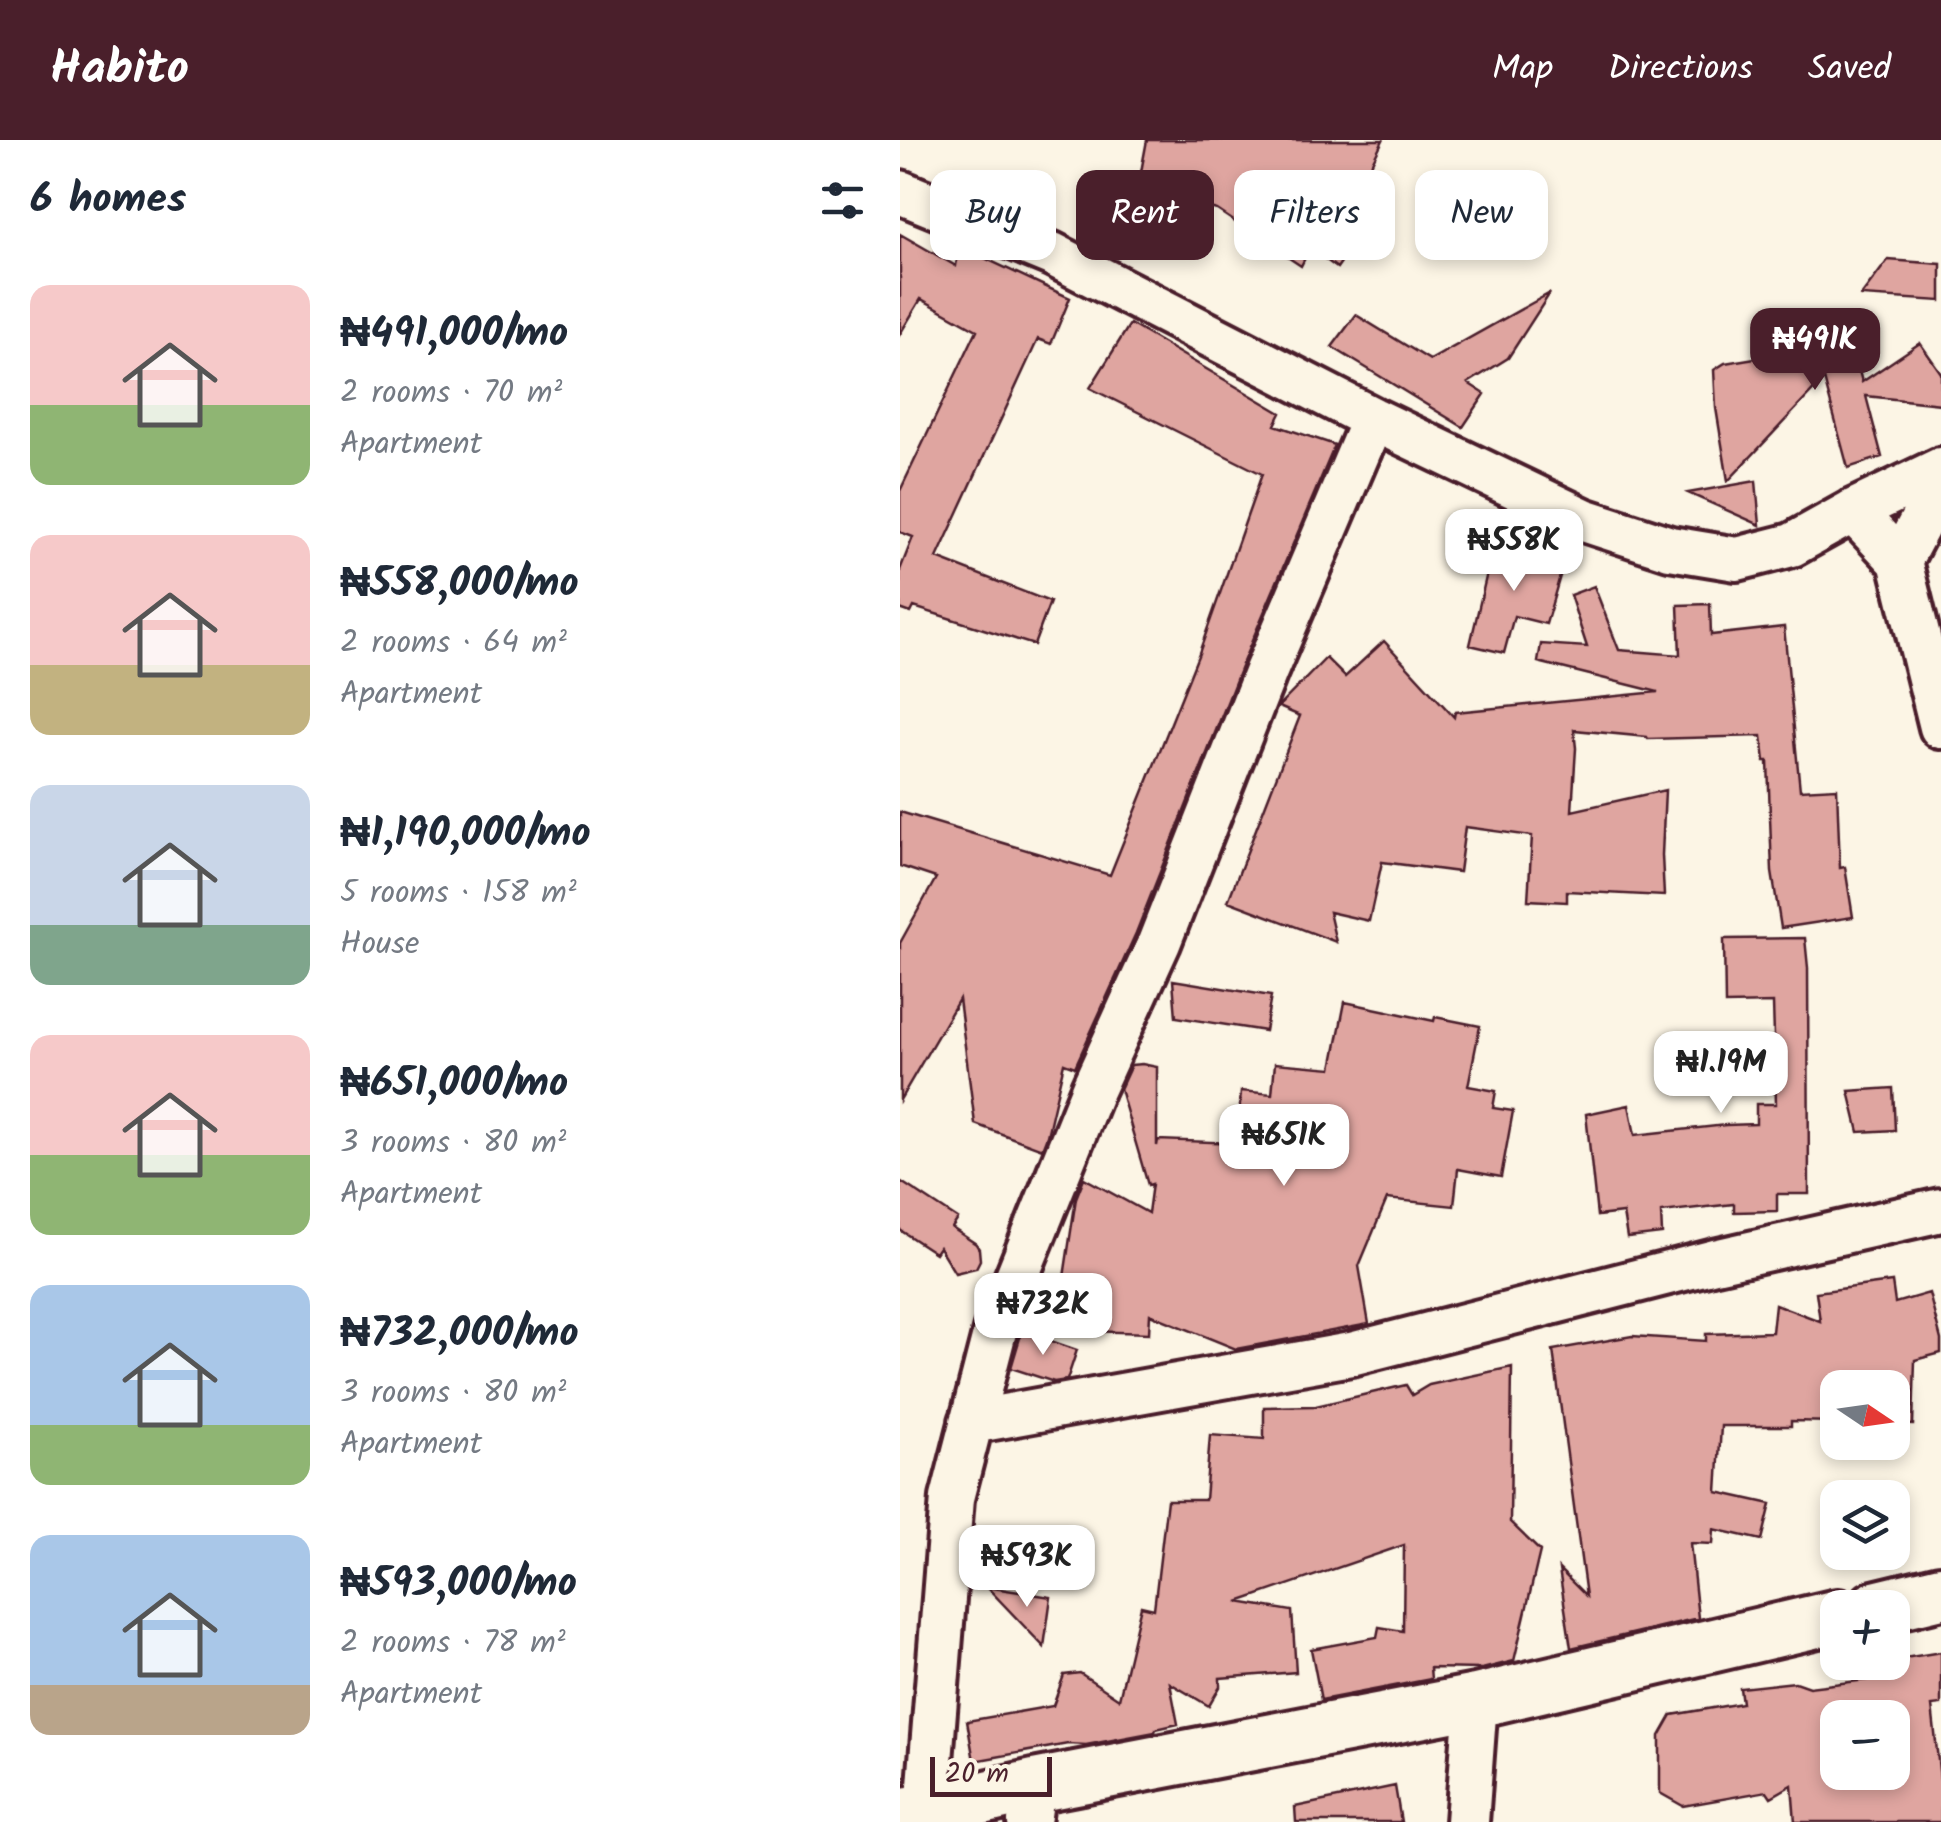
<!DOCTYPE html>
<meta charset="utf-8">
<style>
:root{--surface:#fff;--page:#f6f6f7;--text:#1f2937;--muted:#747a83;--accent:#4a1f2b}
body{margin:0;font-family:Kalam,sans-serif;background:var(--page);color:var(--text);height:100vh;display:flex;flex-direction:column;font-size:38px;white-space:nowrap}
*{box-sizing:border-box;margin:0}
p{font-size:32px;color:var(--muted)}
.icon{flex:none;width:55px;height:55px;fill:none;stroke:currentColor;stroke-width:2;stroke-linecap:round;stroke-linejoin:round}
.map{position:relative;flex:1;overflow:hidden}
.details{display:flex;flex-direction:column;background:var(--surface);width:900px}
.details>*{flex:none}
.banner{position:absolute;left:30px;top:30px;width:860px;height:90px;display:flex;gap:20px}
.needle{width:65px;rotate:103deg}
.controls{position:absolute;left:920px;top:1230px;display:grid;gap:20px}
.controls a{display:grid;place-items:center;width:90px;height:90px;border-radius:20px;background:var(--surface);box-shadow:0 5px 15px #0003;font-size:50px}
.scale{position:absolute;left:30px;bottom:25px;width:122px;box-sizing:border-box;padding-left:10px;border:5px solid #4a1f2b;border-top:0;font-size:28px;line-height:35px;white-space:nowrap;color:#4a1f2b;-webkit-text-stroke:8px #fcf5e5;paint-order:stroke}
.price{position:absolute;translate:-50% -85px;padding:0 22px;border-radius:20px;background:#fff;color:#222;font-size:32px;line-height:65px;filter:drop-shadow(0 2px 5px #0008)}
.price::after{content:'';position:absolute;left:50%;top:60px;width:30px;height:22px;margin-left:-15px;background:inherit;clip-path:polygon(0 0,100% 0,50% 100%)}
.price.selected{background:var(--accent);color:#fff}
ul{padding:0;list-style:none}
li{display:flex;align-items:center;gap:30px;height:250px;padding:0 30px}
li span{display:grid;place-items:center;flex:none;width:280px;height:200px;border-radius:20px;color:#555}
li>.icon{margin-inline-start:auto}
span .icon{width:120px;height:120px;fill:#fffc;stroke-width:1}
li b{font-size:42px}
h2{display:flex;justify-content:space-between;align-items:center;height:120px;padding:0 30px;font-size:42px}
.tag{padding:0 35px;border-radius:20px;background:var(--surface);box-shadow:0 5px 15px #0003;font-size:35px;line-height:90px}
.tag.selected{background:var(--accent);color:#fff}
header{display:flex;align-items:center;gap:60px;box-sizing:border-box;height:140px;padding:0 50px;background:var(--accent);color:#fff}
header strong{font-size:48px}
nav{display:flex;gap:55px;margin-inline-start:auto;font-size:35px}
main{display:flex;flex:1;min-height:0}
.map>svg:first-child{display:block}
.building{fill:#dfa5a0;stroke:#4a1f2b;stroke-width:2.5;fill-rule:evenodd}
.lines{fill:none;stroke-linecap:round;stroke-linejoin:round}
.minor-casing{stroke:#4a1f2b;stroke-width:50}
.tertiary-casing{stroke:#4a1f2b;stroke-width:60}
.minor{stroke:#fcf5e5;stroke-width:42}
.tertiary{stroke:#fcf5e5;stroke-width:52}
</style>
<header>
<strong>Habito</strong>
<nav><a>Map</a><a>Directions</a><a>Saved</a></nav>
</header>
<main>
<section class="details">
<h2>6 homes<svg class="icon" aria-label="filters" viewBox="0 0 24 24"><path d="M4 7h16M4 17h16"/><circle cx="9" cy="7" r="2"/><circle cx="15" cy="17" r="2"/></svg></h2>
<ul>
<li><span style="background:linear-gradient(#f6c9c9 60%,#8fb573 0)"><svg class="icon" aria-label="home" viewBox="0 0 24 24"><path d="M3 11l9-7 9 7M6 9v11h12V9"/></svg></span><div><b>₦491,000/mo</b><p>2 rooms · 70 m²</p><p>Apartment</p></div></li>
<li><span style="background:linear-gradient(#f6c9c9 65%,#c2b280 0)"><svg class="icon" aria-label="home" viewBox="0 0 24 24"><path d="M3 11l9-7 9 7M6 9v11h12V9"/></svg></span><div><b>₦558,000/mo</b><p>2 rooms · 64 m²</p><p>Apartment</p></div></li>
<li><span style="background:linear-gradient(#c9d6e8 70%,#7fa58c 0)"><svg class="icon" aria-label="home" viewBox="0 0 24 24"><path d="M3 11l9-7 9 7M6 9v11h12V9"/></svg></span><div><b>₦1,190,000/mo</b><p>5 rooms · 158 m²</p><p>House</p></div></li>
<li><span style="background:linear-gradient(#f6c9c9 60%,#8fb573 0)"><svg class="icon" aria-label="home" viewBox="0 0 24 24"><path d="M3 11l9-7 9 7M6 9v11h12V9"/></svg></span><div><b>₦651,000/mo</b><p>3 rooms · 80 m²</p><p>Apartment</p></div></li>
<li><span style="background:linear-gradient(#a9c7e8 70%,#8fb573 0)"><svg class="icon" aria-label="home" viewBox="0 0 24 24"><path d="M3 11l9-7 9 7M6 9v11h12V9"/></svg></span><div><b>₦732,000/mo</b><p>3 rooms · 80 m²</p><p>Apartment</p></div></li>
<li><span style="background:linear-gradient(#a9c7e8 75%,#b9a48a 0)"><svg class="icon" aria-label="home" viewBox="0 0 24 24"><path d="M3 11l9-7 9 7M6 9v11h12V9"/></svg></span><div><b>₦593,000/mo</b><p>2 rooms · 78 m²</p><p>Apartment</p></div></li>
</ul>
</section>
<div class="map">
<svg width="1041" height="1682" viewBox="0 0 1041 1682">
<rect width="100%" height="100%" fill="#fcf5e5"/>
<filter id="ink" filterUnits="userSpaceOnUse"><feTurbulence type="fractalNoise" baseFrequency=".01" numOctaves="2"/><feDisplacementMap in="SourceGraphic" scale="20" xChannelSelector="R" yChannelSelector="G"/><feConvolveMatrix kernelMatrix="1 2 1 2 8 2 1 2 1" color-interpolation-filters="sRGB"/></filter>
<g filter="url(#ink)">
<path class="building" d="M247,0h236l-24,48 -7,8 26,13 -41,59 -27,-20 -9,18 -84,-56 -63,-16 6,-16 -19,-6z
M0,94l56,32 3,-20 111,52 -19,46 -13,-5 -101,219 113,44 -16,43 -120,-38 -3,6 -11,-4v-39l13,-33 -13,-5v-41l77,-161 -56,-31 -21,35z
M988,120l53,4v37l-80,-5z
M650,153l-42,65 -40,25 17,11 -22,33 -131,-80 24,-32 74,45z
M945,176l7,27 7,-1 -6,6 9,34 58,-39 21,30v31l-75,-8 16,61 -34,11 -24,-89 -96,102 -12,-73 -2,-38 11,-7 90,-15 -6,-22z
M230,184l151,89 -6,12 60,20 -92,217 -107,271 -61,134 -11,-4 -17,73 -5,13 -67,-25 -16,-125 -59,101v-157l36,-65 -36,-12v-54l210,63 89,-222 63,-179 -172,-86z
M856,341l4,44 -72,-32z
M594,403l70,19 -18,62 -32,-8 -10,37 -34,-8z
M694,446l25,64 61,5 -2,-50 32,-1 1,31 73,-8 16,163 37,-2 3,80 5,-1 8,50 -72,11 -9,-56 -4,-111h-3l-3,-25 -114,3 -1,-2 -73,-7 2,18 -4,63 93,-21 -3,65 2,41 -97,-5v11l-39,-2 4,-64 -67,-9 -6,45 -77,-10 -13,59 -40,-9 7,30 -108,-41 72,-185 -21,-9 1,-2 46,-47 19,19 39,-36 70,76 1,-5 203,-20 -120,-30 3,-18 46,3 -17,-52z
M905,798l3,30 1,226h-32v17l-43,1v-8l-73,8 1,22 -35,4 -4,-25 -26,3 -11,-102 43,-9 6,30 91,-10 30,-1v-20h20l-3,-101 -48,1 -1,-65z
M273,840l98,16 -6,35 -89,-14z
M445,862l89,19 1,-4 45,9 -12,60 28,5 -3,17 20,3 -12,66 -43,-8 -4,37 -67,-7 -28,67 10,58 -133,25 -86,-35 -1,19 -93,-3 20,-132 8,-20 64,35 4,-29 -4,1 -28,-96 11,-24 11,-1 15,3v79l1,-6 79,3 4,-52 31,3 3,-31 57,5z
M993,948l2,42 -36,2 -10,-41z
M0,1041l58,38 -6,9 24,16 3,5 1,11 -4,8 -21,5 -16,-26 -4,6 -35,-23z
M992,1142l3,21 34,-10 12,47v13l-26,7 -2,65 -21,-1v-36h-54v34l-47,-1v5h-70l-4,66 54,12 -9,36 -48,-11 -1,15 -23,-1 8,75 -127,30 -12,-79 27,27 -33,-246 79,-14 74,5v-7l66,-2 3,-28 45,17 -4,-29z
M122,1191l55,19 -10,30 -13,2 -43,-14z
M612,1227l-2,155 30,29 -26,110 -32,8 -52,-1 1,11 -110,21 -10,-51 66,-12 2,-10 24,4 1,-86 -166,57 54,9 4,61 -76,6v9l-11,19 -39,-23 8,41 -22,5 -1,3 -69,13 -18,-1 -94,17 -7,-40 86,-15 11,-31 16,-2 39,26 22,-93 13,3 13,-109h38l5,-65 54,4v-32l52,-1 90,-21 6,10 17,-10z
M87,1447l64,10 -7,50z
M1041,1512v53l-9,1 9,82v34h-146l-3,-37 -21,12 -4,-6 -84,15 -23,-13v-57l12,-21 70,-12 -2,-15 55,-6 14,5 83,-10 -3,-15h3v-2zM938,1578h54v54h-54z
M495,1646l6,36h-105l-1,-15z"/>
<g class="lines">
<g class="minor-casing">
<path id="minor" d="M0,52l152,62 321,165 211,101 86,28 67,11 55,-14 61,-34 88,-42
M953,371l47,50 41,166
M1000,421l41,-78
M71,1282l380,-68 364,-93 226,-51
M27,1671l25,-313 43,-167 98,-243 66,-145 107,-272 107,-252
M129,1682l5,-36
M567,1682l9,-121"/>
</g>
<g class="tertiary-casing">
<path id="tertiary" d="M975,1468l66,-16
M0,1674l27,-3 107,-25 442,-85 362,-85"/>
</g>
<use href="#minor" class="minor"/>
<use href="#tertiary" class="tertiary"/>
</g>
</g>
</svg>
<div class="controls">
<a><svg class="needle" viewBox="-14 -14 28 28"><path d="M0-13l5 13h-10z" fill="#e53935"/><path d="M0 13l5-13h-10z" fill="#747a83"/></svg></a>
<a><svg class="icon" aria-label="layers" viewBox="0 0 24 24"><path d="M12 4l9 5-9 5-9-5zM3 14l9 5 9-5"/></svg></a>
<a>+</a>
<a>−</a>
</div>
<div class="scale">20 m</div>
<b class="price selected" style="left:915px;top:253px">₦491K</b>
<b class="price" style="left:614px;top:454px">₦558K</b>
<b class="price" style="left:821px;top:976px">₦1.19M</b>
<b class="price" style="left:384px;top:1049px">₦651K</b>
<b class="price" style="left:143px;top:1218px">₦732K</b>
<b class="price" style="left:127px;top:1470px">₦593K</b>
<div class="banner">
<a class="tag">Buy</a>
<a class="tag selected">Rent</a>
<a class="tag">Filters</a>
<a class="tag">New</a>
</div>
</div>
</main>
